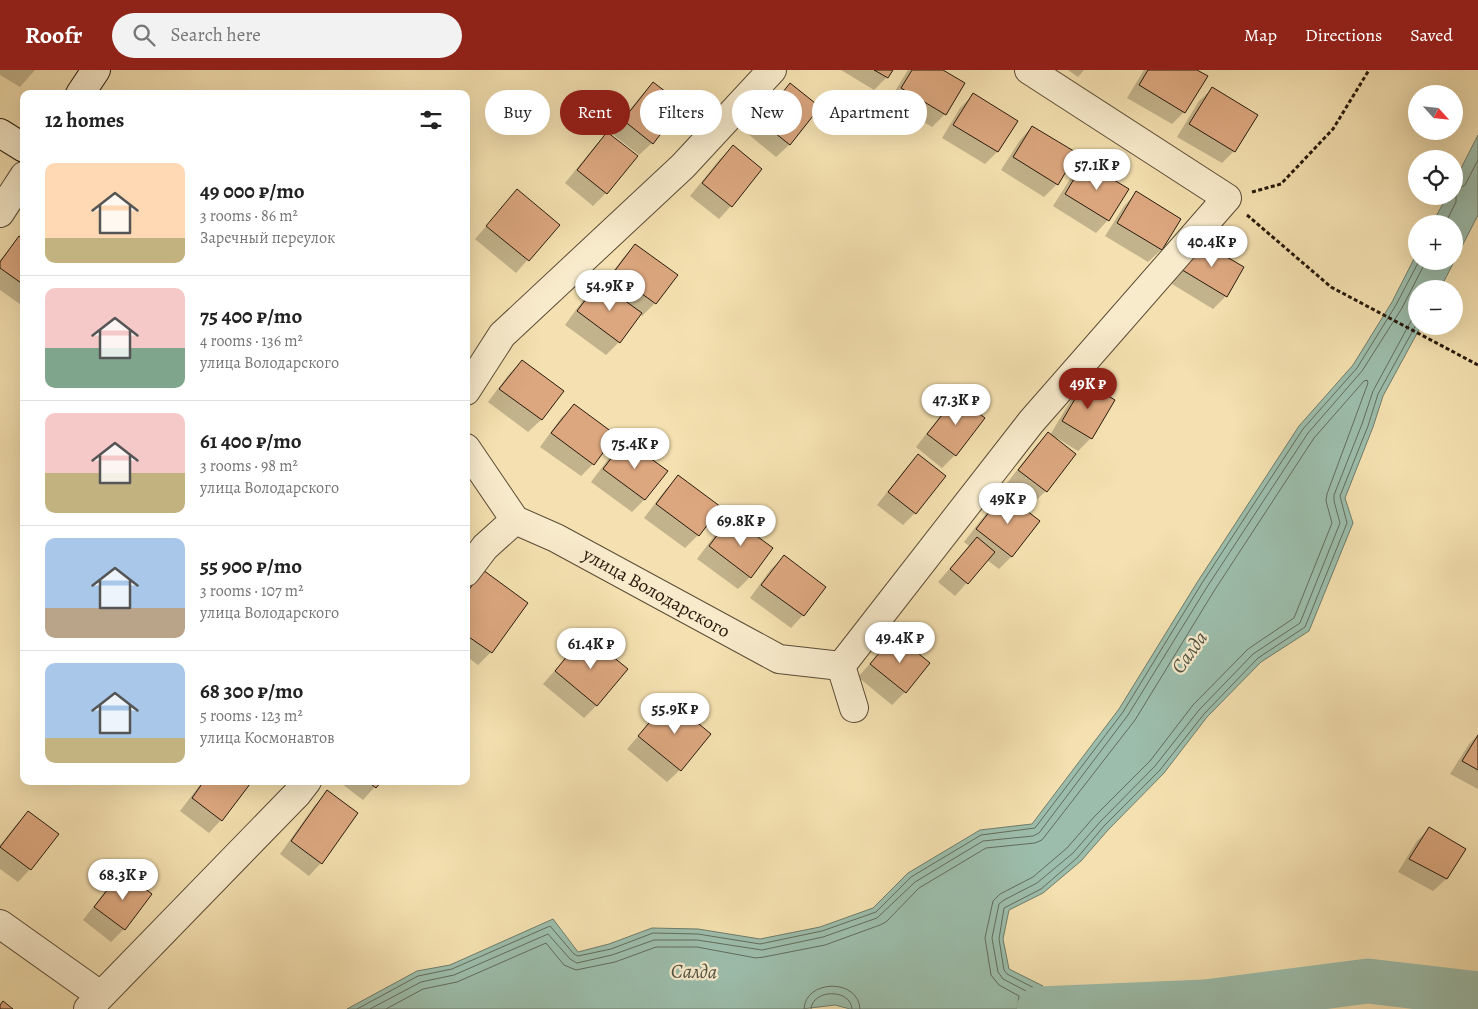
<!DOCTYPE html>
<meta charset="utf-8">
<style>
:root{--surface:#fff;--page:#f2f2f2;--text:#222;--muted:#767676;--line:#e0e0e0;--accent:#8f2418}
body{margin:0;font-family:Alegreya,serif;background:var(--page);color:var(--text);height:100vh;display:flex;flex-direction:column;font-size:19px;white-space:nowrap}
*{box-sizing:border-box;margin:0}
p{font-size:16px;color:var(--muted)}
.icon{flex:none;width:28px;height:28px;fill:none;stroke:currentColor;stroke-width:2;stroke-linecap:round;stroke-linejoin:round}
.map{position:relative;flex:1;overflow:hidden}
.panel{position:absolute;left:20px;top:20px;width:450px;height:695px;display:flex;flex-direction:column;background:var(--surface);border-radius:10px;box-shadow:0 5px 20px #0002}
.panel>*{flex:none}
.top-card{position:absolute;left:485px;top:20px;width:475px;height:45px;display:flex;gap:10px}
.needle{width:32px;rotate:117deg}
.controls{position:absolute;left:1408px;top:15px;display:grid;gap:10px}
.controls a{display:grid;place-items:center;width:55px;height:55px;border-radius:50%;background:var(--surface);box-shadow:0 5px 20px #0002;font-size:25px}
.price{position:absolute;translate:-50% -42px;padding:0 11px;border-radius:18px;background:#fff;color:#222;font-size:16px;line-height:32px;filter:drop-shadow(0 1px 2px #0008)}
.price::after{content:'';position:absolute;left:50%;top:30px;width:15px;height:11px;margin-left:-8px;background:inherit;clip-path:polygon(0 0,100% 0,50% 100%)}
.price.current{background:var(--accent);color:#fff}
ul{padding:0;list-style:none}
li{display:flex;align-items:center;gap:15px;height:125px;padding:0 25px}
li+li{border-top:1px solid var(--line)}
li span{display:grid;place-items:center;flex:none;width:140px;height:100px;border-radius:10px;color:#555}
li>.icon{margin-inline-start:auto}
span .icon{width:60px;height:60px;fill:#fffc;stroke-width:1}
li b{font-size:21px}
h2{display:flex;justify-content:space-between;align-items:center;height:60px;padding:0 25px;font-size:21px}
.tag{padding:0 18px;border-radius:22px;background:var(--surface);box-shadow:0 5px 20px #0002;font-size:18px;line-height:45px}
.tag.current{background:var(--accent);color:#fff}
header{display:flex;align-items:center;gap:30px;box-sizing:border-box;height:70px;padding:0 25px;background:var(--accent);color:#fff}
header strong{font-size:24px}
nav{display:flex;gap:28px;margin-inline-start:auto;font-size:18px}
.search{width:350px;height:45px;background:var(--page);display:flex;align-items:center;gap:12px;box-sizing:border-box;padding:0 18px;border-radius:28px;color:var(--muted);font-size:19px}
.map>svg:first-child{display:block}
.water{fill:#9cbdab;stroke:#6e7c6b}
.shadow{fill:#0003}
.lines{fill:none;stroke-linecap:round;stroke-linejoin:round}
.shore{stroke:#626c5c;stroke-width:1}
.river{stroke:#9cbdab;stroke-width:45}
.building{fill:#dca77f;stroke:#281a0c}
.street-casing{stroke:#5b4c35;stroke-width:30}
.secondary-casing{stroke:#281a0c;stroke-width:30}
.path{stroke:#281a0c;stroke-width:3;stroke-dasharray:4 2.5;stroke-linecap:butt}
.street{stroke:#f8ebcc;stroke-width:28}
.secondary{stroke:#f8ebcc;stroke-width:28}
.labels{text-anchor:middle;stroke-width:4.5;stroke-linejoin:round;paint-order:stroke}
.street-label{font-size:19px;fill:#281a0c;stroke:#f8ebcc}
.water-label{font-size:20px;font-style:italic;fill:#515344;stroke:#f8ebcc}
</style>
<header>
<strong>Roofr</strong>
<div class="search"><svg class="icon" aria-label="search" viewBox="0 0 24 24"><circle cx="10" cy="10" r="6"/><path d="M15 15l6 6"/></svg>Search here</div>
<nav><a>Map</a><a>Directions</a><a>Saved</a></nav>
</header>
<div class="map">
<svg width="1478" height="939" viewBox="0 0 1478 939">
<rect width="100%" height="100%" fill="#f4e0b0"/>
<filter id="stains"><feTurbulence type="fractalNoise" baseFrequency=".004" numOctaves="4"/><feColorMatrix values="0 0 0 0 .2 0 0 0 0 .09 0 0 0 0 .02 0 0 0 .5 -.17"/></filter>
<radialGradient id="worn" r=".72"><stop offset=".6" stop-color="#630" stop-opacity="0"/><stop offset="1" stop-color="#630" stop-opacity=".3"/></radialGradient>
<path class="water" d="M1478,65v80l-38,74h-24v37h5l-38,70 -10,31 -28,71 8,25 -44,108 -48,31 -54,55 -43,56 -56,57 -27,31 -38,32 -34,17 -6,29 6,30 34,17 -7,23h-186l-15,-4 -33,4h-455l70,-38 33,-6 103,-46 25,33 31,-8 43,-16 46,1 62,10 60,-12 53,-19 35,-35 72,-43 52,-6 87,-115 79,-128 101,-155 54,-61 39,-63 24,-47v6h38v-37h-22l15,-28h7v-14z"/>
<path class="shadow" d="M0,0h35l-15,17 -20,-12z
M841,0h50l-4,7 -13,13z
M908,0h33l22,14 -18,30 -13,13 -43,-26z
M1068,0h16l-6,7z
M1144,0h51l-11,42 -12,12 -45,-26z
M653,13l-1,60 -13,12 -28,-22 30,-37z
M791,15l28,22 -30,38 -13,12 -28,-23 30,-37z
M1212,19l22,62 -12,12 -45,-26 22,-36z
M973,25l43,26 -19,31 -12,12 -43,-26 18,-30z
M1032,57l25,57 -13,13 -43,-27 19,-30z
M607,64l29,22 -30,37 -13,13 -28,-23 30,-37z
M733,77l28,22 -30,37 -12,13 -29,-23 30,-37z
M1084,93l24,57 -12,13 -43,-27 19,-30z
M517,121l41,34 -42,48 -41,-34z
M1136,123l43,26 -18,31 -13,12 -43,-26 19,-30z
M19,168l5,3v66l-24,-17v-30z
M635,175l41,30 -21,28 -13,13 -2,-2 -21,28 -13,13 -41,-30 21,-29 13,-12 3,2 21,-28z
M1184,183l42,43 -13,13 -46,-28z
M522,291l41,30 -22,29 -13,12 -40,-30 21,-28z
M1085,314l6,54 -13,13 -21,-13 -11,53 -13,12 -26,-20 29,-37 12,-13 2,2 23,-38z
M957,328l26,20 -28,37 -13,13 -26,-21 29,-37z
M574,336l19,58 -12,12 -41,-29 21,-29z
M625,371l19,59 -12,12 -41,-30 21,-28z
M918,385l-3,58 -12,12 -26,-20 29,-37z
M678,407l41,30 -21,28 -13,13 -41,-30 22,-29z
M1004,425l8,61 -13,13 -12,-9 -32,36 -17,-14 31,-36 -5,-4 27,-35z
M731,448l19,59 -12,12 -41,-30 21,-28z
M784,487l19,58 -12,13 -41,-30 21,-29z
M483,502l43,31 -35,49 -13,13 -12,-9v-65z
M585,566l12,69 -13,13 -41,-34z
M895,566l33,27 -23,29 -13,13 -34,-28z
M669,631l11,69 -13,12 -40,-33z
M1478,665v54l-28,-15 19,-30z
M203,711h41l-23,39 -12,13 -29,-22z
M338,711h42l-17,19z
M328,722l-7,71 -12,13 -29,-22 35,-49z
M28,742l29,22 -27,35 -12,13 -18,-13v-24l16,-20z
M1429,759l35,20 -18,30 -13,12 -35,-19 19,-31z
M122,802l29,22 -27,35 -13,13 -28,-22 27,-35z"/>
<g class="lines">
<path class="shore" d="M1445,154l11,-22v-11l9,-6 13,-25
M357,939l61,-33 34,-7 98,-43 24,28 4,2 33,-7 42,-16 45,1 62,10 62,-13 54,-19 35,-35 70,-42 54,-7 88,-116 79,-129 101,-154 54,-61 39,-63 23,-44
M370,939l51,-27 33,-7 94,-41 22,25 7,4 35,-8 42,-15h43l65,10 61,-13 54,-19 38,-36 68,-41 50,-5 6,-3 89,-118 79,-128 101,-154 54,-62 40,-63 24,-47
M386,939l37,-20 34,-7 89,-39 18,22 12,5 39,-8 41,-15h41l59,11 8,-1 61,-12 55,-20 6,-3 33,-34 67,-40 49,-5 7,-3 93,-120 79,-129 100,-153 50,-57 3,-1 1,3 -41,111 -1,7 6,22 -38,95 -46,31 -55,56 -43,56 -56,56 -27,31 -34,29 -33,17 -7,7 -8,37 6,37 8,10 20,11 -2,13
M804,939c1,-30 55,-31 56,0
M811,939c1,-20 40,-21 41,0
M1025,939l3,-17 -25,-13 -5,-7 -6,-34 7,-34 5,-4 33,-17 36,-30 27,-31 55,-56 44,-56 54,-56 47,-31 40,-100 -6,-22v-6l28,-71 11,-33 38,-70 5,-5
M1031,939l5,-20 -29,-15 -3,-4 -5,-31 5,-31 37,-19 36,-31 27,-32 56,-56 44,-56 54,-56 47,-31 42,-104 -7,-27 28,-70 10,-32 38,-69"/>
<path class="river" d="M1039,939l166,-7 163,-21 110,13"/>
</g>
<path class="building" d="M874,0h19l-5,8z
M912,0h31l22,13 -19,32 -45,-27z
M1148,0h49l11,6 -23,37 -46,-28z
M653,12l30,23 -30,39 -30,-24z
M790,13l30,24 -30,38 -30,-24z
M1212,17l46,28 -23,37 -46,-28z
M973,23l45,28 -20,31 -45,-27z
M1032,56l45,27 -19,32 -45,-28z
M607,62l31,24 -31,38 -30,-24z
M733,75l29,24 -30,38 -30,-24z
M1084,92l45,27 -20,32 -44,-27z
M517,119l43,36 -31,36 -43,-35z
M1136,121l45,28 -19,31 -45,-27z
M19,166l5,4v45l-24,-17v-6z
M1196,169l48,28 -17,30 -48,-29z
M635,174l43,31 -22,29 -43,-31z
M599,212l43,31 -22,30 -43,-32z
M522,290l42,31 -22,29 -43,-31z
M1085,312l30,18 -23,39 -30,-18z
M957,326l28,22 -29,38 -29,-22z
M574,334l42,31 -22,30 -43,-32z
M1048,362l28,22 -29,38 -29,-22z
M625,370l43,31 -23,29 -42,-31z
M918,384l28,22 -30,38 -28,-22z
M678,405l43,32 -22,29 -43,-32z
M1004,423l36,28 -28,36 -36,-28z
M731,447l42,31 -22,30 -42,-32z
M977,467l18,15 -27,32 -18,-15z
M784,485l42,32 -22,29 -43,-31z
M483,500l45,33 -36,50 -26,-18v-41z
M585,564l43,35 -31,37 -42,-35z
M895,564l35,29 -24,30 -36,-29z
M669,629l42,35 -30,37 -43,-35z
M1478,665v35l-16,-9z
M204,711h42l4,3 -28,37 -30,-23z
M367,711h15l-6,7z
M327,720l31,23 -36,51 -31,-23z
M28,741l31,23 -28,36 -31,-23z
M1429,757l37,22 -19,30 -38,-20z
M122,801l30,23 -27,36 -31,-23z
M3,931l10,8h-13v-4z"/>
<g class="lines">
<g class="street-casing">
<path id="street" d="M0,143l24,-37
M466,321l36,-56 181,-169 89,-96
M466,378l49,72 41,18 223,121 62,7 13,42
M466,502l19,-25 30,-27
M841,596l190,-244 196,-224 -198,-128
M0,854l100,71
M88,939l209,-215 10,-13"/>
</g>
<g class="secondary-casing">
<path id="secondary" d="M80,24l16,-24
M0,63l24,15"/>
</g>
<path class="path" d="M1252,122l29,-8 52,-55 36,-59
M1247,145l84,72 147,78"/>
<use href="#street" class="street"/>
<use href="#secondary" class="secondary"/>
</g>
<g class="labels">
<g class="street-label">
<text transform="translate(657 522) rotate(29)" y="7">улица Володарского</text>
</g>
<g class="water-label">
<text transform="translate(1189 582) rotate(-54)" y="7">Салда</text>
<text transform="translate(694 901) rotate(1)" y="7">Салда</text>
</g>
</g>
<rect width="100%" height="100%" filter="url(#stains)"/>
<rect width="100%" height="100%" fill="url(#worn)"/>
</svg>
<div class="controls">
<a><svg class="needle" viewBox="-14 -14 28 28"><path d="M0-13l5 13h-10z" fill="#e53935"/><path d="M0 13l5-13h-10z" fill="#767676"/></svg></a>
<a><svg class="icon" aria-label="locate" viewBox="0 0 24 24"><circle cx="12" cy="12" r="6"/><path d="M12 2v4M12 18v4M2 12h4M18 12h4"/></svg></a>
<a>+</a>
<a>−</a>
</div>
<b class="price" style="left:1097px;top:121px">57.1K ₽</b>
<b class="price" style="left:1212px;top:198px">40.4K ₽</b>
<b class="price" style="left:610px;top:242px">54.9K ₽</b>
<b class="price current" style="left:1088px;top:340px">49K ₽</b>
<b class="price" style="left:956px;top:356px">47.3K ₽</b>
<b class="price" style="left:635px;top:400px">75.4K ₽</b>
<b class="price" style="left:1008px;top:455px">49K ₽</b>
<b class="price" style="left:741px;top:477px">69.8K ₽</b>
<b class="price" style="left:900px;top:594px">49.4K ₽</b>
<b class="price" style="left:591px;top:600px">61.4K ₽</b>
<b class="price" style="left:675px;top:665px">55.9K ₽</b>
<b class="price" style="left:123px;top:831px">68.3K ₽</b>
<div class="top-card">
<a class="tag">Buy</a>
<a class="tag current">Rent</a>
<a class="tag">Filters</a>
<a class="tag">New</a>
<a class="tag">Apartment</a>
</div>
<section class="panel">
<h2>12 homes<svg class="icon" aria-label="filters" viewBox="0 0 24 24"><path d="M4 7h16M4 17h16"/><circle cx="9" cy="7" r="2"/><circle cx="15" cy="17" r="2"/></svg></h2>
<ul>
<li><span style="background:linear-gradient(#ffd9b3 75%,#c2b280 0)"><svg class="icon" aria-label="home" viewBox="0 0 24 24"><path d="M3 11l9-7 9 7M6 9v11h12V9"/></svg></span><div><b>49 000 ₽/mo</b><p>3 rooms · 86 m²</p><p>Заречный переулок</p></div></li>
<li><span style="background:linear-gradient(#f6c9c9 60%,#7fa58c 0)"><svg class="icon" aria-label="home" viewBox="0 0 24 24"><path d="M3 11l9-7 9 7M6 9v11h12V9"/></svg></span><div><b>75 400 ₽/mo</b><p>4 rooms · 136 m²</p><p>улица Володарского</p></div></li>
<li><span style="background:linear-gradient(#f6c9c9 60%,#c2b280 0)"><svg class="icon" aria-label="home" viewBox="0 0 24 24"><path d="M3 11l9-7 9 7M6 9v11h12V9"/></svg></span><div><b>61 400 ₽/mo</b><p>3 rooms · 98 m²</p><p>улица Володарского</p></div></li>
<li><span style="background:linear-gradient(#a9c7e8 70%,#b9a48a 0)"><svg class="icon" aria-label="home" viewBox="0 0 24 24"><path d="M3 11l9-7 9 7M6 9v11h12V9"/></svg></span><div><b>55 900 ₽/mo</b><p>3 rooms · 107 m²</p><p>улица Володарского</p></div></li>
<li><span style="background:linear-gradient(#a9c7e8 75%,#c2b280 0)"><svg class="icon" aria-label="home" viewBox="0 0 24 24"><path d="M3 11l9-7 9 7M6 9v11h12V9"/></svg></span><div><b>68 300 ₽/mo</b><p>5 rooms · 123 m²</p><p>улица Космонавтов</p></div></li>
</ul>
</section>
</div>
